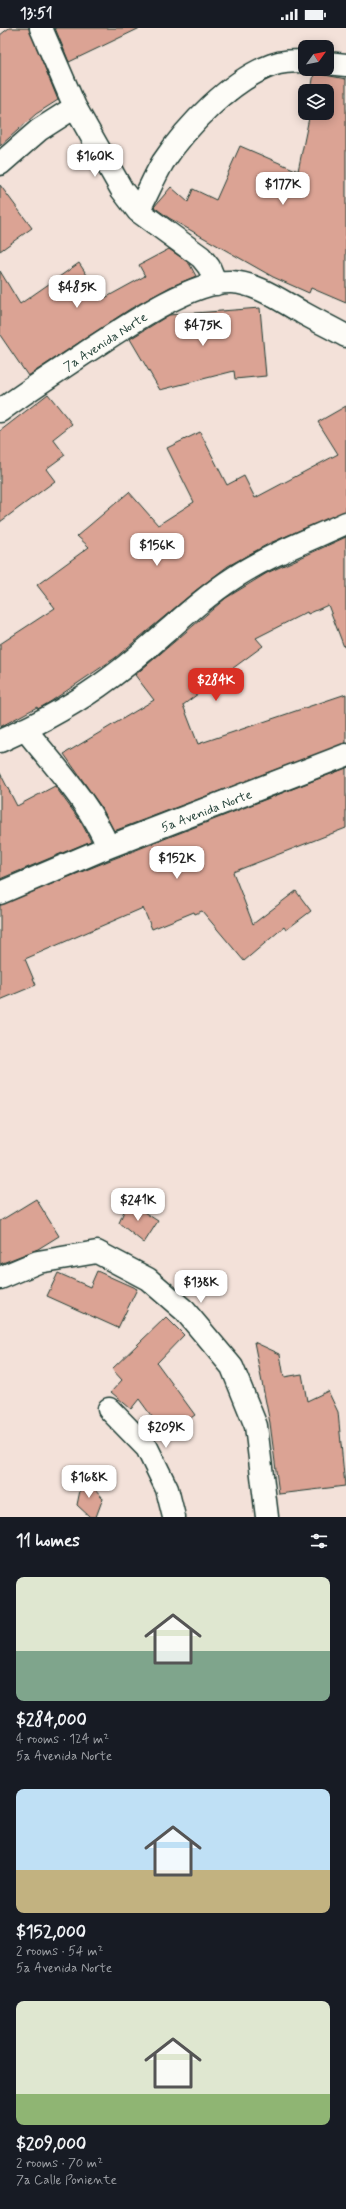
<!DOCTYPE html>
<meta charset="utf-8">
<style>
:root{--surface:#171b24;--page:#20242c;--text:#f1f3f6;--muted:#9ea1a6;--accent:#d93025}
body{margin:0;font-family:Mynerve,sans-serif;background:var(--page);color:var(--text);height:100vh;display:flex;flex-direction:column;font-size:15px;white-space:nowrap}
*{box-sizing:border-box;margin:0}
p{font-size:13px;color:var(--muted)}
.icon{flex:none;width:22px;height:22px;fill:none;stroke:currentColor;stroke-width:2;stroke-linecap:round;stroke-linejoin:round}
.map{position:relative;height:1489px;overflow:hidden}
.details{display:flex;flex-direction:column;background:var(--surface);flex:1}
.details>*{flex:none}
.needle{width:26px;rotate:57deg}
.fabs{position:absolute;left:298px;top:12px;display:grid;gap:8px}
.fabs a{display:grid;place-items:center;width:36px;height:36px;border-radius:8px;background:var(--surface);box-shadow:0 2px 10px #0003;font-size:20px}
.price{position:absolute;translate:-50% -34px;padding:0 9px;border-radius:8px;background:#fff;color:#222;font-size:13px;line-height:26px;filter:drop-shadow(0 1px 2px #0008)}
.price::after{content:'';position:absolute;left:50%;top:24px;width:12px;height:9px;margin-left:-6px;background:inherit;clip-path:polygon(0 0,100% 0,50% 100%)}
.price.active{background:var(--accent);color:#fff}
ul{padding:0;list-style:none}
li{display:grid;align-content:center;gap:8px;height:212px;padding:0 16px}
li span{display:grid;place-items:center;height:124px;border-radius:8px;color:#555}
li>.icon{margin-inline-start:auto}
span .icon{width:72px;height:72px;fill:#fffc;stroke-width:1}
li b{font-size:17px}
h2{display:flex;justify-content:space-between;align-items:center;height:48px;padding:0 16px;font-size:17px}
.status{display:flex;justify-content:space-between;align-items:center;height:28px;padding:0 20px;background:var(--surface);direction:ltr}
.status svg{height:11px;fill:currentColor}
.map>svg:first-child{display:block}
.building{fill:#dba394;stroke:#1f3d34}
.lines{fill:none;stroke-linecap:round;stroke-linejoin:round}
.minor-casing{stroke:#1f3d34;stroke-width:25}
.minor{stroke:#fdfcf7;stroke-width:22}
.labels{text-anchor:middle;stroke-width:4;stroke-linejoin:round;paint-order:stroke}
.street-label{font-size:13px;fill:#1f3d34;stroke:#fdfcf7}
</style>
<div class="status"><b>13:51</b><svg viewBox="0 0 49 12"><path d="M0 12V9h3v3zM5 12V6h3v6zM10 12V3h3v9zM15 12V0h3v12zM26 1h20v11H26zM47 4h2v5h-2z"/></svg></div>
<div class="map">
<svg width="346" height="1489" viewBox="0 0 346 1489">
<rect width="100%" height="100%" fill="#f3e1d9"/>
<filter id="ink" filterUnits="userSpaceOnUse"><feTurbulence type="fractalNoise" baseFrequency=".025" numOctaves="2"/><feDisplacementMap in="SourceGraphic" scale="8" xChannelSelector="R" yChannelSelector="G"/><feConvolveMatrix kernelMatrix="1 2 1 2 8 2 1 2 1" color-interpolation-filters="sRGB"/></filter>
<g filter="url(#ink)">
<path class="building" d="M9,0h20l29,72 -22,14 -36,32v-111z
M55,0h85l-71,34z
M314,45l32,6v224l-35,-15 -2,5 -36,-16 -104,-59 -15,-11 17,-20 17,15 5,-13 23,11 24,-54 58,25 12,-58h17v-22h-16z
M0,157l32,43 -32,23z
M169,221l20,14 7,13 -26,11 -40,22 -102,67 -28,-41v-64l20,33 59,-41 24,36 42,-23 -6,-11z
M260,280l6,68 -31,3 -1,-8 -74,19 -30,-51 39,-24z
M48,366l24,30 -19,15 12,16 -19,14 9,12 -55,41v-91z
M346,378v105l-76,32 -42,23 -33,25 -80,67 -65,44 -12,7 -1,-2 -37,20v-83l55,-36 -18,-23 52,-38 -12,-11 52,-44 29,33 36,-23 -27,-54 33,-16 27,53 17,-9 11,22 83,-44 -20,-32z
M346,509v110h-2l-16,-42 -20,9 -1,-2 -51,26 7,8 -80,59 15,39 148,-50v49l-232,88 -12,-23 -38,-54 90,-54 -19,-25 91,-77 41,-25z
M346,740v60l-113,44 20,52 43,-33 15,20 -25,19 -2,-3 -40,34 -42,-50 -7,3 -1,-2 -42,17 -9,-21 -118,51 11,26 -36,15v-95l113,-46z
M0,745l17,33 38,-20 26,36 10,19 -91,38z
M36,1171l23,37 -21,13 -38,15v-43z
M128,1174l30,19 -14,22 -25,-20z
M97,1243l40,18 -19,39 -71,-32 11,-23 32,14z
M166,1289l18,18 -27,28 38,52 -29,21 -27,-37 -8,10 -20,-17 11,-12 -10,-11z
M254,1314l26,12 4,23 18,-3 5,27 21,-10 10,21 7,74 -66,8 -9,-71z
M83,1448l20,22 -7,19h-6l-13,-12z"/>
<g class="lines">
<g class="minor-casing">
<path id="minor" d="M41,0l34,79 47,83 16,21 63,46 8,10 7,17
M327,35l19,2
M0,136l39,-34 36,-23
M138,183c9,-16 16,-34 25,-49 24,-36 68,-82 109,-97 11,-4 22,-4 33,-4
M0,383c28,-21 57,-39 85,-58 36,-23 104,-72 146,-71 26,1 50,19 72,31 14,8 29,15 43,23
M25,701c29,37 65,74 83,118
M0,713c38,-17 77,-38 110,-63 43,-31 80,-72 125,-101 34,-22 74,-37 111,-54
M0,865l108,-46 238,-92
M0,1250l38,-16 59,-10 51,27 37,32 47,56 24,59 11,91
M109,1381l38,39 20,41 7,28"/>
</g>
<use href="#minor" class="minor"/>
</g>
</g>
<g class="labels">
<g class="street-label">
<text transform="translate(105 313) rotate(-33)" y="5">7a Avenida Norte</text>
<text transform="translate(206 782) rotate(-21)" y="5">5a Avenida Norte</text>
</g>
</g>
</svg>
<div class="fabs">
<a><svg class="needle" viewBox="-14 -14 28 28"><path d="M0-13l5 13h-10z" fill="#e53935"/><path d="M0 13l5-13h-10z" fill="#9ea1a6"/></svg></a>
<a><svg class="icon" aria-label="layers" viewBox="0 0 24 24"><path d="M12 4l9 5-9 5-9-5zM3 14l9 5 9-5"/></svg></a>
</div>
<b class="price" style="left:95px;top:150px">$160K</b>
<b class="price" style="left:283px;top:178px">$177K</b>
<b class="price" style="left:77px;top:281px">$485K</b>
<b class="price" style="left:203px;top:319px">$475K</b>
<b class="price" style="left:157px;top:539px">$156K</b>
<b class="price active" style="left:216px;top:674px">$284K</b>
<b class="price" style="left:177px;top:852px">$152K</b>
<b class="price" style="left:138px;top:1194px">$241K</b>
<b class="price" style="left:201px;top:1276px">$138K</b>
<b class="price" style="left:166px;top:1421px">$209K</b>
<b class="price" style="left:89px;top:1471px">$168K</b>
</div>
<section class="details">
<h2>11 homes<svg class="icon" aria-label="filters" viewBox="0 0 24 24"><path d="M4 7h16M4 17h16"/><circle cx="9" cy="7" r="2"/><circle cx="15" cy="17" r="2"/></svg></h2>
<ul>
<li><span style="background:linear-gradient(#dfe7d0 60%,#7fa58c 0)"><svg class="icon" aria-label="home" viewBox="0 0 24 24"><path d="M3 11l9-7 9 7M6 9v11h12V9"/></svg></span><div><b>$284,000</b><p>4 rooms · 124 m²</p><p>5a Avenida Norte</p></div></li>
<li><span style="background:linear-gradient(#bfe0f5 65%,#c2b280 0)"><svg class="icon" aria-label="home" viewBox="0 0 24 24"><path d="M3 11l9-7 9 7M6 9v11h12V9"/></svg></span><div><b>$152,000</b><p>2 rooms · 54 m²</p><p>5a Avenida Norte</p></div></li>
<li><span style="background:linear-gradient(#dfe7d0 75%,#8fb573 0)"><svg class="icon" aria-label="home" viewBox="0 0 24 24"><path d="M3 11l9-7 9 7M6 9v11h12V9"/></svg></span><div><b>$209,000</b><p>2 rooms · 70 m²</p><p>7a Calle Poniente</p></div></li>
</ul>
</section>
